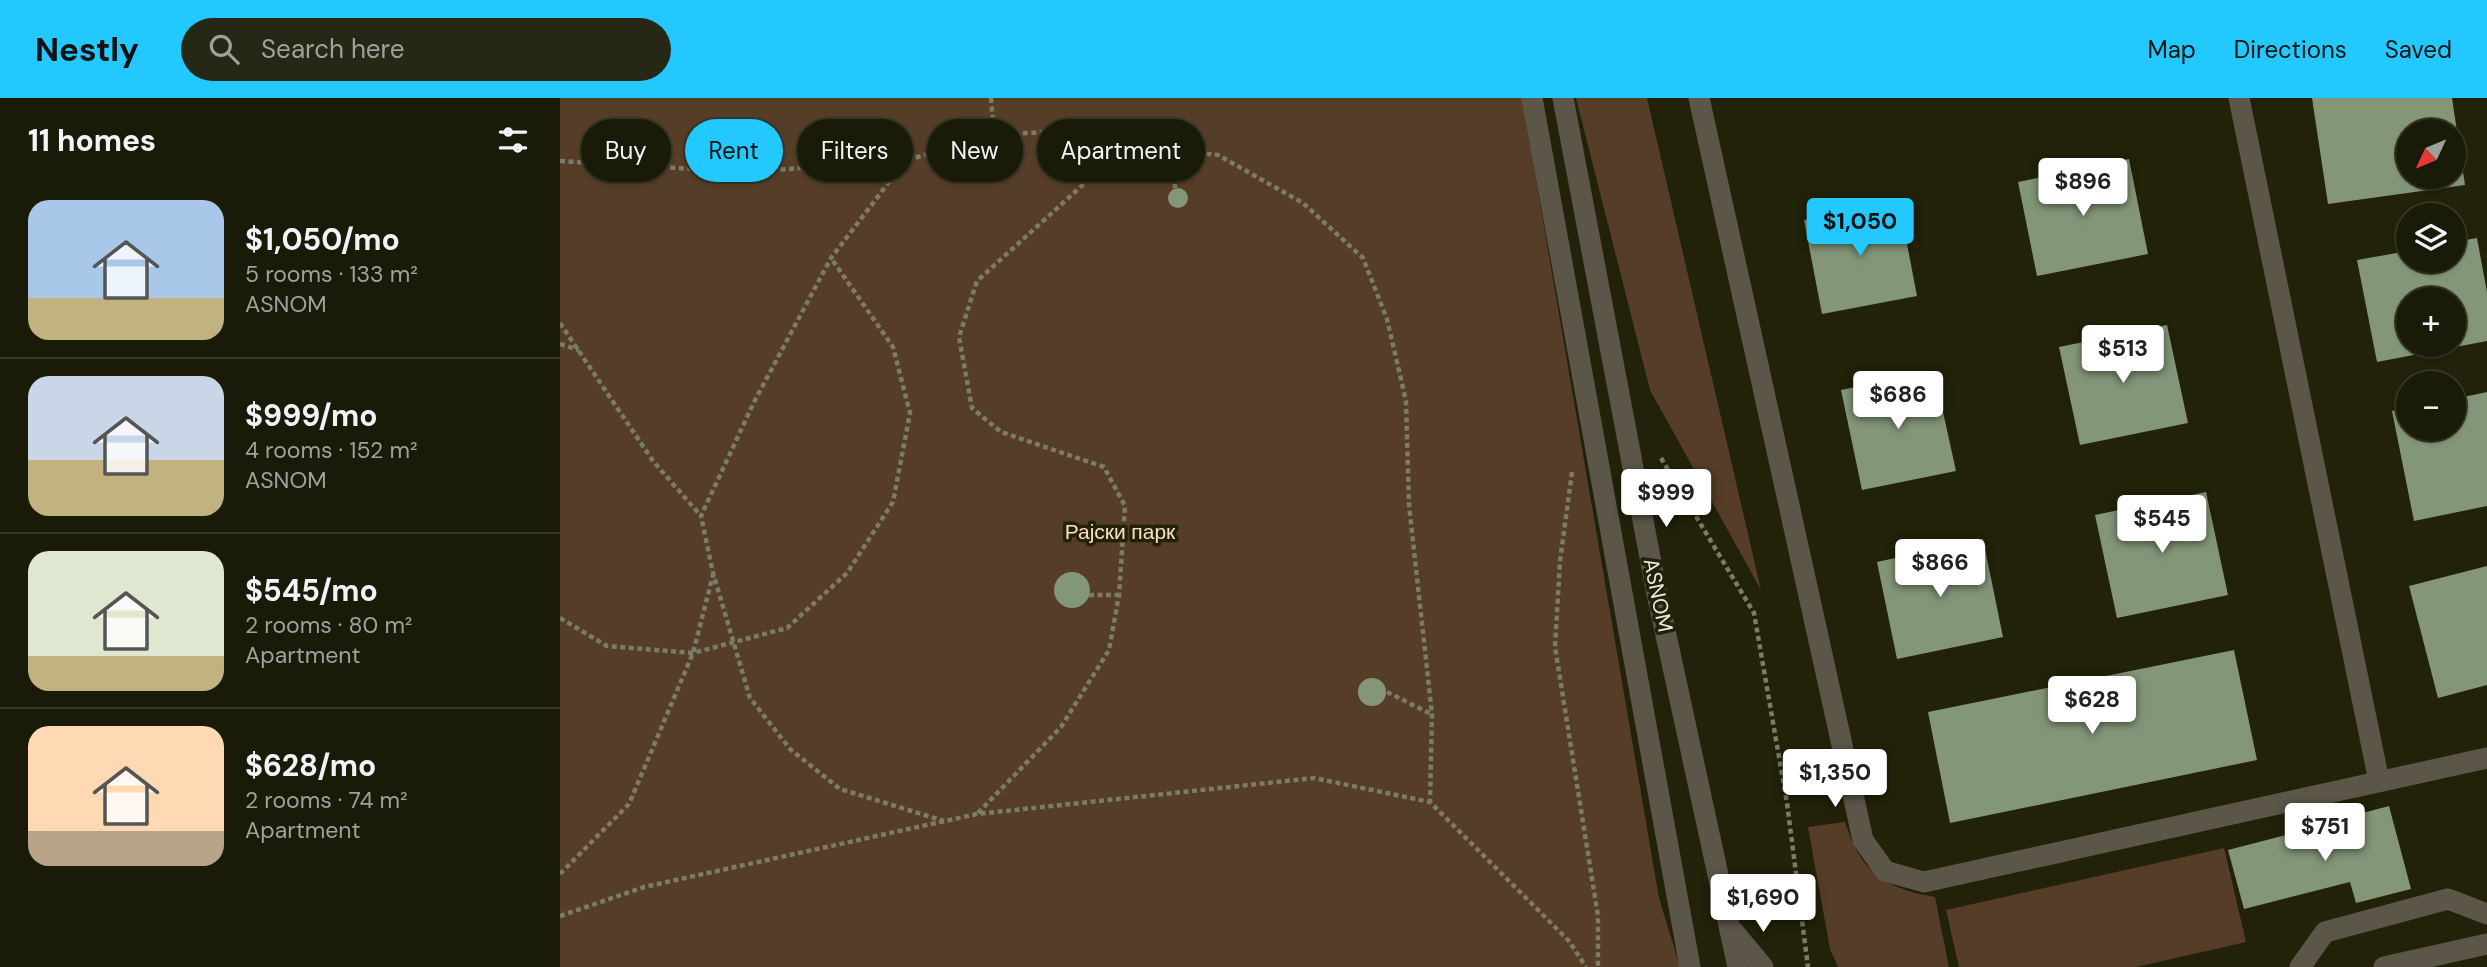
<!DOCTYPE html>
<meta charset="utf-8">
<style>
:root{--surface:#1a1a08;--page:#272716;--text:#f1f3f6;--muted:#9fa19c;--line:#383829;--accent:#23c9fe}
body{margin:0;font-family:"DM Sans",sans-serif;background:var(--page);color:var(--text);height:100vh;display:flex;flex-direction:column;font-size:26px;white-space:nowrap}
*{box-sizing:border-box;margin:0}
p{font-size:23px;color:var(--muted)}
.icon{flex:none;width:38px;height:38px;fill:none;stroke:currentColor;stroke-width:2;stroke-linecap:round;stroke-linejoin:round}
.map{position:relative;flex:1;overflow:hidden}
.side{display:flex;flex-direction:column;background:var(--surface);width:560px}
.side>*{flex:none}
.guide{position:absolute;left:21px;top:21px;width:665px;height:63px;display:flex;gap:14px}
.needle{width:46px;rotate:226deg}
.controls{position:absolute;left:1836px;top:21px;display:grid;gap:14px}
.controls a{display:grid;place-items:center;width:70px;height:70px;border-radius:50%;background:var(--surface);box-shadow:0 2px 5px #0004,0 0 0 2px var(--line);font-size:35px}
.price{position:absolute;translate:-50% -60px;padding:0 16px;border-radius:7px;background:#fff;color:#222;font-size:23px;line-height:46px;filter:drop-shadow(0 2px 4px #0008)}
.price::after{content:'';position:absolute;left:50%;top:42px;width:21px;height:16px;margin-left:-10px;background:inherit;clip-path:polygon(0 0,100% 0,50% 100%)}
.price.current{background:var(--accent);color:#111}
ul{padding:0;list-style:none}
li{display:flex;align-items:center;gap:21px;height:175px;padding:0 28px}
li+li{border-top:2px solid var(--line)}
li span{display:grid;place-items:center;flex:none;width:196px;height:140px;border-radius:21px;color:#555}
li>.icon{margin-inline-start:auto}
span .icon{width:84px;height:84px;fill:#fffc;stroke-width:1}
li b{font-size:30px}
h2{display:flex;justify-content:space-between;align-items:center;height:84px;padding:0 28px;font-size:30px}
.chip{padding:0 24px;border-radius:32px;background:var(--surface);box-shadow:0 2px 5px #0004,0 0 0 2px var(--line);font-size:24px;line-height:63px}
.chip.current{background:var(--accent);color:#111}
header{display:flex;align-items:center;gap:42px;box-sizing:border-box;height:98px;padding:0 35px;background:var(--accent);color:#111}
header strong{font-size:33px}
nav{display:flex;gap:38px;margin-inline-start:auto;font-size:24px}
.search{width:490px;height:63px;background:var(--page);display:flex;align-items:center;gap:18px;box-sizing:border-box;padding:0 24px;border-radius:38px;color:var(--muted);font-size:26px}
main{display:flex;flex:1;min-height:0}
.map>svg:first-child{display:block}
.green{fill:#553d27}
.building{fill:#839678;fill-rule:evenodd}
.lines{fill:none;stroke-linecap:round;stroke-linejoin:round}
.path{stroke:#7b7b67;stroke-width:4.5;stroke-dasharray:5 3.5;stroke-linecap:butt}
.minor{stroke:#5c5649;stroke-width:21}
.labels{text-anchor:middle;stroke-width:7;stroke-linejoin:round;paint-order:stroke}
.park-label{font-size:21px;fill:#fbddc4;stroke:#22220a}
.street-label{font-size:21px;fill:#ebecdd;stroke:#22220a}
</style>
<header>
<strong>Nestly</strong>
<div class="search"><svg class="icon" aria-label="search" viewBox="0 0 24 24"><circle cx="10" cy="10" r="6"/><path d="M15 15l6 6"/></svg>Search here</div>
<nav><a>Map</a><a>Directions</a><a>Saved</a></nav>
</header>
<main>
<section class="side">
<h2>11 homes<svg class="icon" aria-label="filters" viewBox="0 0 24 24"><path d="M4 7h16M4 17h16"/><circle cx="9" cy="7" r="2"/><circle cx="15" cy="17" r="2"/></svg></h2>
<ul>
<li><span style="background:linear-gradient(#a9c7e8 70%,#c2b280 0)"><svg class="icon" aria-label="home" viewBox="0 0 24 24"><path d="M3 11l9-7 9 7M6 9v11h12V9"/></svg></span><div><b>$1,050/mo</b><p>5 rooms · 133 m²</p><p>ASNOM</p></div></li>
<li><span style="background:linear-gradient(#c9d6e8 60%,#c2b280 0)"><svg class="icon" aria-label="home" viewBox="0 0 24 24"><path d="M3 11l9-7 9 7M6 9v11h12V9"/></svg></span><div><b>$999/mo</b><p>4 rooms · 152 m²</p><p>ASNOM</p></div></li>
<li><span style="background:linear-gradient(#dfe7d0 75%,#c2b280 0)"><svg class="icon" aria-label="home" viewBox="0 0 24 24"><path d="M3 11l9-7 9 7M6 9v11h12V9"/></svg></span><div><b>$545/mo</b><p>2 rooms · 80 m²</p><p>Apartment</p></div></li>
<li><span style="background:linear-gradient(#ffd9b3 75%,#b9a48a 0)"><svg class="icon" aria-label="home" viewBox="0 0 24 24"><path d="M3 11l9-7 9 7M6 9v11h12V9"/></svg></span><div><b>$628/mo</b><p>2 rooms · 74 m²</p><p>Apartment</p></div></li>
</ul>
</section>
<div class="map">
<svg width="1927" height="869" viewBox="0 0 1927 869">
<rect width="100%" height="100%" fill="#22220a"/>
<path class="green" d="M0,0h962l137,800 21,69h-1120z
M1016,0h71l114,492 -111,-200z
M1285,724c16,50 38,66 90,75l14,70h-111l-8,-18 -22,-122z
M1664,750l22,94 -110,25h-177l-13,-57z"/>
<path class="building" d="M1752,0h140l13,87 -137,19zM1848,33h46v46h-46z
M1569,61l19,95 -111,22 -19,-94z
M608 100a10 10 0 1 1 20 0a10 10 0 1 1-20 0Z
M1339,104l18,94 -95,18 -18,-94z
M1917,140l10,54v49l-110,21 -20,-102 51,-9v10h46v-19zM1848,201h46v46h-46z
M1607,227l21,98 -108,22 -21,-98z
M1374,273l22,100 -94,19 -21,-100z
M1927,294v114l-73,15 -22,-110 16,-3v21h46v-30z
M1646,394l22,103 -111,23 -22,-103z
M1423,441l20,98 -106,22 -20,-97z
M1927,468v119l-49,13 -29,-112z
M494 492a18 18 0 1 1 36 0a18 18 0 1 1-36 0Z
M1674,552l23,110 -307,63 -22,-111z
M798 594a14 14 0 1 1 28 0a14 14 0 1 1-28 0Z
M1829,708l22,83 -55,14 -6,-21 -106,27 -16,-59 58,-15 4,13 50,-13 -4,-15z"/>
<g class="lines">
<path class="path" d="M431,0l3,36
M613,52l2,38
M0,63l184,11 161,-11 89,-27 66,-2 59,20 54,-2 45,5 85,48 60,55 24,61 19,82 3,104 23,209 -2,88
M345,63l-74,97 -77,144 -53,114 12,57 37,125 40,51 50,40 104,32
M0,225l93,138 48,55
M0,246l19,6
M1101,360l93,155 33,190 21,164
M1012,374l-12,89 -5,86 43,269v51
M529,497h30
M0,520l47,28 86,7 94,-25 60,-55 46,-71 17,-89 -17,-66 -62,-89
M827,594l44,22
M418,715l83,-86 48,-77 10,-55 6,-89 -21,-39 -103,-35 -29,-24 -13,-71 18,-56 142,-129
M0,776l69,-70 64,-151 20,-78
M0,818l84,-29 333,-73 337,-36 116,24 139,139 17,26"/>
<path class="minor" d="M972,0l158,869
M1003,0l93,491 82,378
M1139,0l164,742 22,31 39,11 563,-124
M1679,0l140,683
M1173,833l30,36
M1740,869l25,-35 123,-33 39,15
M1824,869l103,-23"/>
</g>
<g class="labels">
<g class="park-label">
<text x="560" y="441">Рајски парк</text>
</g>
<g class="street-label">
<text transform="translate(1098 497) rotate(78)" y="7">ASNOM</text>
</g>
</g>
</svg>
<div class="controls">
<a><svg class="needle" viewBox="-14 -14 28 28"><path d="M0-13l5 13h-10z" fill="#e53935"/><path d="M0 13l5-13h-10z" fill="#9fa19c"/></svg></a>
<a><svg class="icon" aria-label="layers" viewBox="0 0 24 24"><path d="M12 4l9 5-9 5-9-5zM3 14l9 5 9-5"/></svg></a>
<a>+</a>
<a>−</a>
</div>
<b class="price" style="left:1523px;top:120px">$896</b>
<b class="price current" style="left:1300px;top:160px">$1,050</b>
<b class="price" style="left:1563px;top:287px">$513</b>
<b class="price" style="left:1338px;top:333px">$686</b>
<b class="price" style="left:1106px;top:431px">$999</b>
<b class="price" style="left:1602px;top:457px">$545</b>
<b class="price" style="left:1380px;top:501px">$866</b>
<b class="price" style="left:1532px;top:638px">$628</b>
<b class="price" style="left:1275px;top:711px">$1,350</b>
<b class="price" style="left:1765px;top:765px">$751</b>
<b class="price" style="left:1203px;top:836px">$1,690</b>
<div class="guide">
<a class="chip">Buy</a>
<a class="chip current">Rent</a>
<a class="chip">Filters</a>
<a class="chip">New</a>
<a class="chip">Apartment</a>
</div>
</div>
</main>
